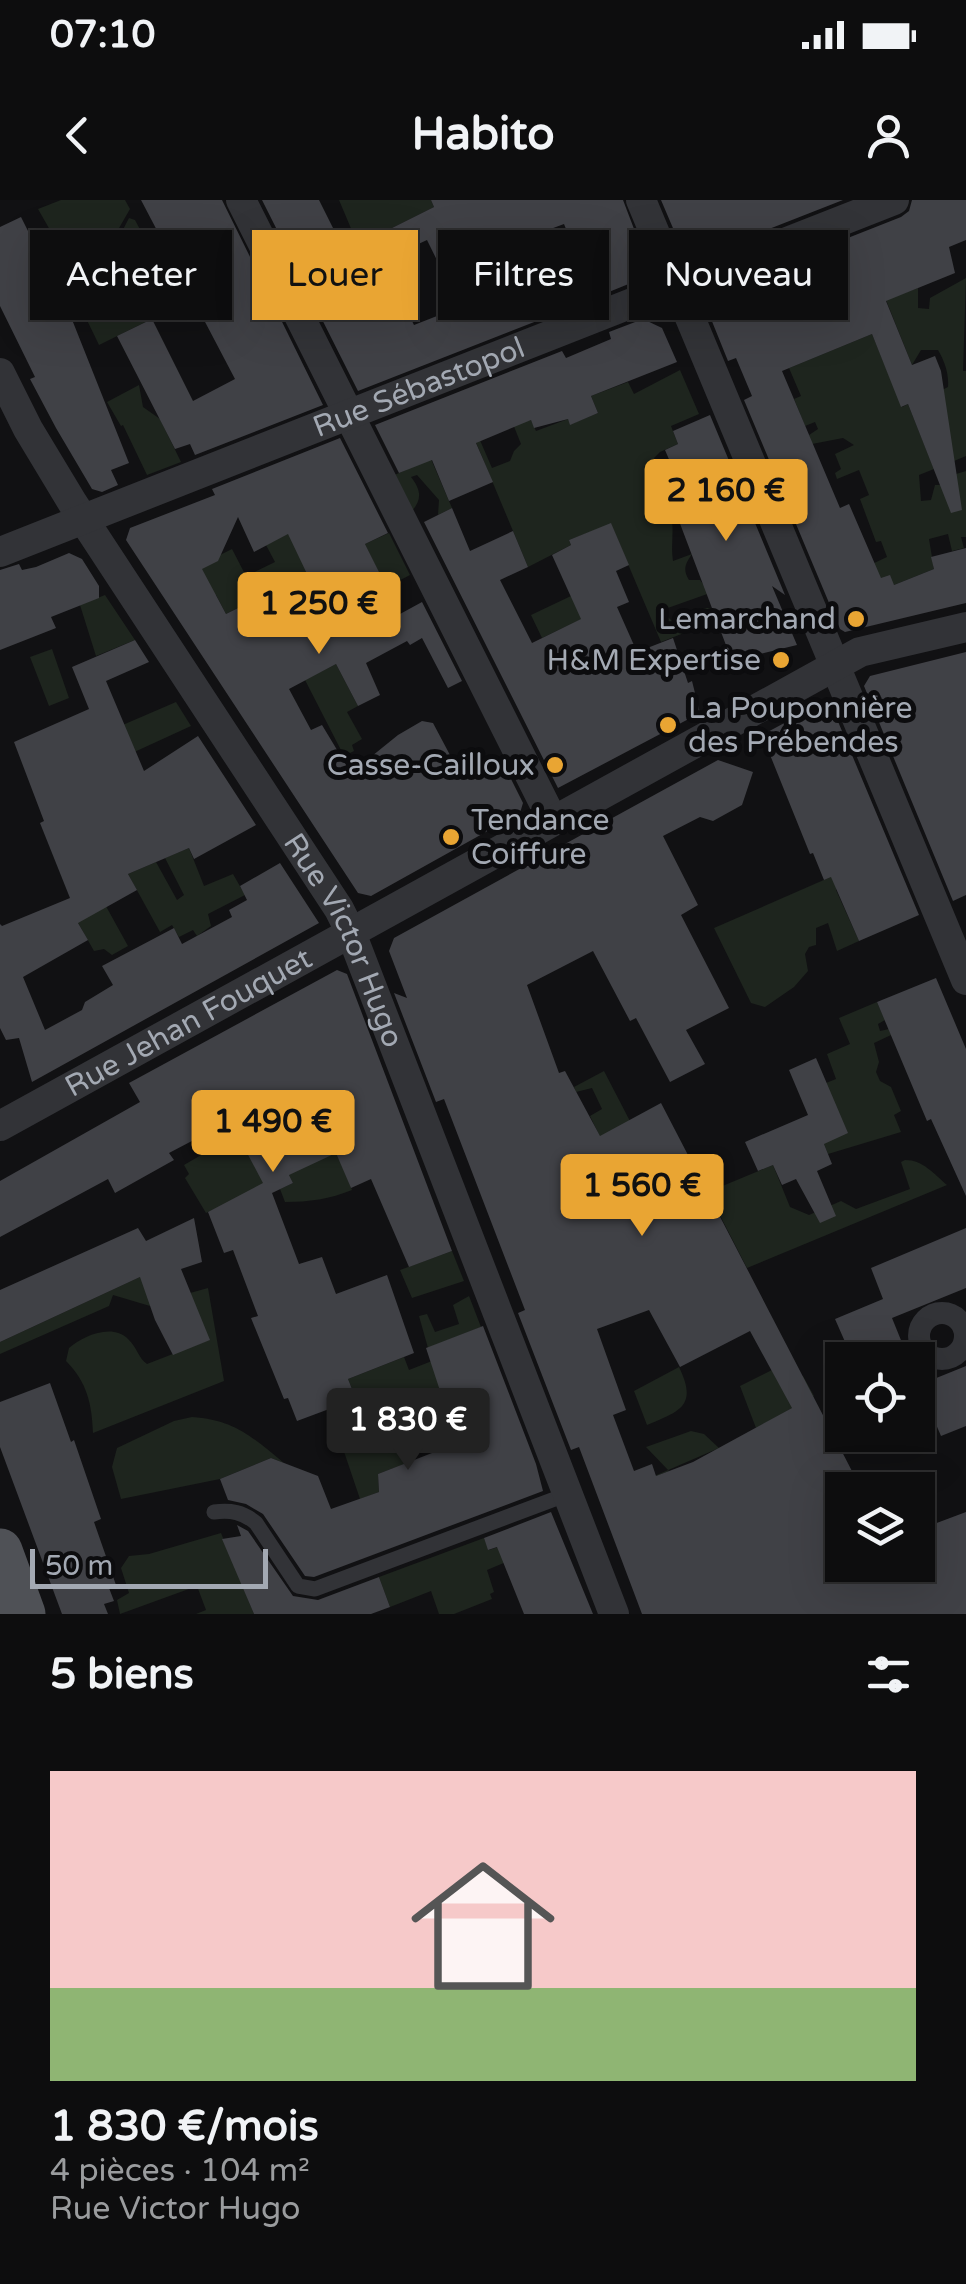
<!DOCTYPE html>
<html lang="fr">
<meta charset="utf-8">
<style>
:root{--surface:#0d0d0e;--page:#1b1b1c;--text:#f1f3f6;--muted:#9a9c9e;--line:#2d2d2e;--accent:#e9a533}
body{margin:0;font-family:"Varela Round",sans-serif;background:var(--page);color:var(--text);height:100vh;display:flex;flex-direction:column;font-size:38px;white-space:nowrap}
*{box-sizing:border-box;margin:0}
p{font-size:32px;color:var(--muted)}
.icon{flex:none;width:55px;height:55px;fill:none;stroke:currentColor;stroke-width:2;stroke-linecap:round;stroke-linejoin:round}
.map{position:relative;height:1414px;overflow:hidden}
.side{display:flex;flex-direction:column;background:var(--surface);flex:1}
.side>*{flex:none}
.hud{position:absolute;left:30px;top:30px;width:908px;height:90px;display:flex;gap:20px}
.buttons{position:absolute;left:825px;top:1142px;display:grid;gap:20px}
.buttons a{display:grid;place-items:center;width:110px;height:110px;border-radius:0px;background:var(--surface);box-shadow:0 10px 40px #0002,0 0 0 2px var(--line);font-size:50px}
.scale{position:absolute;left:30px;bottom:25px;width:238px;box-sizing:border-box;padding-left:10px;border:5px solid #a3a9b3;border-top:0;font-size:28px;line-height:35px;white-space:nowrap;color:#a3a9b3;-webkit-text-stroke:8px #0c0c0e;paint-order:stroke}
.price{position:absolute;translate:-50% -85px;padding:0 22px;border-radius:10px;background:var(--accent);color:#111;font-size:32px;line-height:65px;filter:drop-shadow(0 2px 5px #0008)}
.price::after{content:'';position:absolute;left:50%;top:60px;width:30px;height:22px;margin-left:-15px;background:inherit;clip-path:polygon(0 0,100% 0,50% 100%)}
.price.on{background:#222;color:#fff}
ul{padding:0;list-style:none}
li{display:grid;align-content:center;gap:20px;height:530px;padding:0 50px}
li span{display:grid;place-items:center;height:310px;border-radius:0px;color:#555}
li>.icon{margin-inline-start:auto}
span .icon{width:180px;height:180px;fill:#fffc;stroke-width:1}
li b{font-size:42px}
h2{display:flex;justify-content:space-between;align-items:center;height:120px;padding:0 50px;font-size:42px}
.tag{padding:0 35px;border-radius:0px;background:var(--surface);box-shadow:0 10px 40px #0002,0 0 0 2px var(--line);font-size:35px;line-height:90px}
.tag.on{background:var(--accent);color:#111}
.status{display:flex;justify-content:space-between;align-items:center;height:70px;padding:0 50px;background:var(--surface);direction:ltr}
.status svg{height:28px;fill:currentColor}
header{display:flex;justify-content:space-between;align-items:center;height:130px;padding:0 50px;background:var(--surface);font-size:45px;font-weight:700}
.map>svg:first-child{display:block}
.green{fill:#1e251e}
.building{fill:#404146;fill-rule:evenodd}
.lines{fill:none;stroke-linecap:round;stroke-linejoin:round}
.service{stroke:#323337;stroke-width:15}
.pedestrian{stroke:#323337;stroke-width:22}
.minor{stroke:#323337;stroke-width:30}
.primary{stroke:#4f5156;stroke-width:45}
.poi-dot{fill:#e9a533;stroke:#0c0c0e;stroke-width:4}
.labels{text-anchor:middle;stroke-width:10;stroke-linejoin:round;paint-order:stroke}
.street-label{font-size:30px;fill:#a3a9b3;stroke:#0c0c0e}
.poi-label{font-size:30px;fill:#a3a9b3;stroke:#0c0c0e;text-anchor:end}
</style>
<div class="status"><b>07:10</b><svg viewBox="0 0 49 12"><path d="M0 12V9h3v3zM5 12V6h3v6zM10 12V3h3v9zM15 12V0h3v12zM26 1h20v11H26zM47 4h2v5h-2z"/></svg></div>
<header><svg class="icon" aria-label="back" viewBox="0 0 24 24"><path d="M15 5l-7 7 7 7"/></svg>Habito<svg class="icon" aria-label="person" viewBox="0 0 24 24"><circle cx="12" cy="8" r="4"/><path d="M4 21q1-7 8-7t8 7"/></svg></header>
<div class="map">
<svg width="966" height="1414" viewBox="0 0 966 1414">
<rect width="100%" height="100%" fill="#111113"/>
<path class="green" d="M61,0h64l5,9 -23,40 -33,23 -36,-63z
M339,0h92l3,7 -76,38z
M129,18l6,2 45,85 -81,40 -29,-60 9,-4 -2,-5 34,-23z
M534,35l3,6 9,-3 26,48 -5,3 -26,-48 31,67 -25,10 -34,-75z
M966,78l-3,93h3v85l-12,5 -12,-71 6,-3c1,-13 -3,-25 -10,-37h-17l-9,15 -26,-65 32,-12v20l11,1 1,-11z
M872,134l30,73 6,-3 26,65 -15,6 2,26 10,-1 4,-15h21v-11l10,-3v66h-5l3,11 -12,3 -4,-17 -19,5 5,30 -40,16 -18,-4 -6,-16 17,-8 -6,-16 -5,1 -16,-43 9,-4 -10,-25 -22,9 -2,-6 6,-4 -6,-15 19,-9 -11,-7 -31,6 -3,-9 9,-6 -3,-7 -10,4 -11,-27 7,-3 -12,-28z
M680,170l19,44 -28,12 7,18 -18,8 -6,6 7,18 -10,5 4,10 17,-6 2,5 -20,10 6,17 9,-7c7,17 1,32 4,51l19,-7c-6,9 -10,15 -3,26h11l10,13 -45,16v5l7,7 30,-13h10l5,12 -56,22 -50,-118 -42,16 2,5 -43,22 -53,-127 4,-2 13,30 18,-7 4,-10 7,-7 -8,-20 18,-4 5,11 32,-12 3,5 27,-11 -7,-17 37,-14 6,12z
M139,185l4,22 17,12 21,43 -34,13 -24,-50 -2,1 -14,-24z
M428,252l24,56 -14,7 1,-15 -22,-25 -6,2c11,14 11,24 -1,36l-18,-37 14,-6 -4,-8z
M295,330l50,25 -66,32 5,11 26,-13 7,17 -32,17 -5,-11 -6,-1 -11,7 -11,1v-3l17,-9 -18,7 -2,-3 18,-9 -2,-4 -39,20 -10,-19 -25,13 -7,-35 48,-24 14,27 29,-14 -9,-17z
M389,333l21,42 -23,12 12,27 -34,-70z
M105,395l30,45 -39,16 -16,-51z
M571,396l19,19 -48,23 -11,-23z
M52,449l17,49 -20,8 -19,-49z
M336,464l22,42 -11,6 15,27 -10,6 2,6 -10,5 -39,-76z
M176,502l15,24 -61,28 -12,-27z
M189,648l15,38 29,-12 12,21 -37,19 3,12 -14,10 -4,-6 -14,7 -7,-12 -12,7 -32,-58 28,-12 21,38 7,-5 -19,-37z
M842,672l-6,18 23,51 -22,10 -9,-28 -12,5v17l-7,2 -4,7 3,17 -14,16 -29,20 -14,-4 -37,-75z
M102,699l26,47 -16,9 -8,-6 -10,2 -21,-37z
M877,802l8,18 -7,4 2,7 9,-2 2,6 -17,8 5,19 -3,10 4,9 11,6 10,24 -7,4 7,17 -73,22 -4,-10 2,-61 10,-4 -9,-25 23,-10 -11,-26z
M604,871l28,54 -30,16 -12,-25 12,-7 -10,-21 -16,4 -2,-5z
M232,925l83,36 22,-8 15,37c-22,9 -43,12 -67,12l-5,-13 13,-6 -4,-8 -83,38 -21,-35 4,-4 -5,-9 24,-14 -4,-10z
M905,960c18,0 29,14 42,25l-200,83 -39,-76 65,-27 17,42 19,8 32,-14 15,8 54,-20 -9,-27z
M452,1051l12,30 -52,17 -12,-28z
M142,1076l11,27 -3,3 -37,-11 -4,11 -109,48v-12z
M208,1088l16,93 -131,52c-1,-29 -6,-51 -27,-72l3,-13c14,-12 43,-25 59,-9 9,8 10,19 19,25l62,-24 -19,-47z
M469,1096l12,31 -53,21 -9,-32 8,-2 8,18 24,-8 -6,-19z
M404,1157l5,13 28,-11 26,40 -62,24 14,37 -37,14 1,18 -19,7 -23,-68 10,-4 5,-7 -5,-17 9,-4 -8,-20z
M679,1167c19,39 1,44 -32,58l-13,-34z
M772,1170l9,17 22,-11 11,20 -58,32 -16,-42z
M192,1217c43,3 60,20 92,46l-13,-5 -51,21 -99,20 -9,-32 5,-19 57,-27z
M691,1231l13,3 15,14 -83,36 33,-13 -23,-24z
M221,1333l33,81h-58l10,-4 -9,-24 -77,28 -3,-14 12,-7 -8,-25 8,-12 20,-2z
M484,1338l5,12 12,-4 5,16 -19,8 7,22 -4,2 2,5 -38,15h-15l-8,-23 -41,16 -11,-30z"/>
<path class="building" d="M141,0h81l101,205 -128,50 -5,-11 -15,5 -58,-113 35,-17 41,82 42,-22z
M262,0h57l23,46 13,-7 3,6 76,-38 -3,-7h192l24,63 -11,18 -42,17 -30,-74 -51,19 34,74 -189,74zM427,40l33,67 -46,18 -32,-64z
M661,0h182l-156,61z
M912,0h54v40l-17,7 6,26 -69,28 26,64 23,-9 6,15 21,139 -11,3 -43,-109 -7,3 -29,-73 -90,37 58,137 9,-4 32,74 9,-3 4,10 40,-16 -3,-12 35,-9v55l-121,29 -5,-3 -96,-229 8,-4 -16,-38 -8,3 -23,-57 6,-12 190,-75 8,-6z
M21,17l17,34 5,-2 32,60 -6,3 60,151 -18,7 7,15 -16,7 -10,-3 -36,-61 -26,-49 5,-2 -35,-71v-79z
M643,119l19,9 15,34 -86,34 7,17 -28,12 -2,-6 -34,9 -3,-8 -55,23 17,39 -44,19 -17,-41 -33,13 -24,-48 187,-74 4,7 45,-19 -2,-7z
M710,215l75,180 -13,-9 25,59 -65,16 -70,-185 12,-5 -9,-21 13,-6 -5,-13z
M340,238l48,95 -23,11 35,70 22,-12 40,79 -14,7 -26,-50 -12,7 -3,-4 -41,22 14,32 -22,11 -22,-42 -47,25 22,41 11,-5 29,48 47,-38 24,-14 11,2 26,49 15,-8 4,6 22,-13 23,46 -3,10 -149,83 -13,-3 -232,-353 4,-12 85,-33 -3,-6zM238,317l16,35 34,-18 31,65 -49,26 -7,-11 -16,2 -5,-10 -16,8 -24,-45 16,-8z
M452,308l18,43 43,-20 15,36 -28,13 32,63 49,-24 -29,-64 19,-10 -2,-5 42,-17 18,42 -13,6 13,31 -12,5 20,45 36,-14 15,45 4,-2 8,32 -142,75 -134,-266z
M69,353l13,6 17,27v12l-48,19 5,11 -56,22v-80l19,-6 3,6 14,-3z
M135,440l14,22 -43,19 38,90 54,-35 58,89 -62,34 -5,-11 -61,26 9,16 -59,33 10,17 -65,37 22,53 37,-20 3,-8 28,-17 -11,-19 72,-38 8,16 50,-27 -3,-7 18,-10 -7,-14 40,-23 39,60 -287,159 -13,-44 -13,2 -6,-12v-104l2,2 68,-28 -30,-75 4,-2 -30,-79 75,-33 -17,-42z
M966,452v243l-13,6 -89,-215 6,-10z
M816,506l18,6 85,203 -60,26 -28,-64 -7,3 -11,-27 -3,1 -48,-119z
M718,560l35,12 -11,33 -29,16 -13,-4 -37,19 35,69 -17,10 48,93 -43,22 19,34 -35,18 -34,-64 -6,3 -37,-70 -66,34 32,88 6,-2 35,65 61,-33 192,370 -30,12 19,49v31h76v-35l48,-18v102h-324l-63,-167 -8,3 -53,-137 7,-3 -81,-211 -8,3 -42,-109 13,5 -18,-47 5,-13zM649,1110l31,57 70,-36 42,77 -99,54 -37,14 -4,-12 -18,7 -21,-56 13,-5 -29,-81z
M337,770l10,4 105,277 -43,16 -38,-88 -20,9 -15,-35 -47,22 4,8 -21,10 27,71 23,-7 14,37 51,-19 27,78 -66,26 8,20 -59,22 -9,-23 -4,1 -33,-81 7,-2 -25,-66 -9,3 -16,-41 55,-29 -33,-62 -61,32 5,7 -59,33 -7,-14 -108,58v-56l140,-79 -11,-19z
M936,778l30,71v147l-35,-77 -4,2 -50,-119z
M816,858l32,75 -24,11 8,20 -15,7 19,45 -16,7 -24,-44 -14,6 -9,-20 -15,6 -13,-29 63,-27 -19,-45z
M194,1018l8,44 -21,7 29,71 -37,15 -18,-35 -15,-43 -140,65v-52l138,-62 8,13z
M966,1028v60l-74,30 17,42h-56l-18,-41 48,-20 -12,-31z
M483,1126l53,138 7,27 -229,86 -9,-1 -42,-62 -17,-10 -18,-4 -8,-21 51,-21 47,18 13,33 48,-17 -1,-18 72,-28 -15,-36 10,-4 -19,-58z
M966,1166v60l-25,10 -22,-51z
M50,1183l21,59 3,-2 27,79 -7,3 22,63 -7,3 5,13 -10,3 4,10h-46l-62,-167v-45z
M551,1312l42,102h-69l-27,-67 -9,3 -4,-12z
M237,1325l11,6 45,65 25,4 61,-23 11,30 -19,7h-117l-32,-75 19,-3z"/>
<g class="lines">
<path class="service" d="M214,1312c17,-2 29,0 42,11l42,63 17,3 253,-95"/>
<path class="pedestrian" d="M919 1136a23 23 0 1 1 46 0a23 23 0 1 1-46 0Z"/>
<g class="minor">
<path d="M241,0l312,621"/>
<path d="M641,0l325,780"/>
<path id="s1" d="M0,173l28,56 44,73 267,407 12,24 263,681"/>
<path id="s2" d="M0,352l894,-352"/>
<path id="s3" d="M0,926l860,-474 106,-25"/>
</g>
<path class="primary" d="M0,1351l23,63"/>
</g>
<g class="poi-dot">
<circle cx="856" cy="419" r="10"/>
<circle cx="781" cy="460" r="10"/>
<circle cx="668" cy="525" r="10"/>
<circle cx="555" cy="565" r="10"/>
<circle cx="451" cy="637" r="10"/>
</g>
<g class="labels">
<g class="street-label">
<text dy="10" stroke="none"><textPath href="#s2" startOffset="450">Rue Sébastopol</textPath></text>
<text dy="10" stroke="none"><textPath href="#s1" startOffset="665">Rue Victor Hugo</textPath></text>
<text dy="10" stroke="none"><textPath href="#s3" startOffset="215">Rue Jehan Fouquet</textPath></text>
</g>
<g class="poi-label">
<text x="836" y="429">Lemarchand</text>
<text x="761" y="470">H&amp;M Expertise</text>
<text x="688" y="518" text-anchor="start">La Pouponnière<tspan x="688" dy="34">des Prébendes</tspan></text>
<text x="535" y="575">Casse-Cailloux</text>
<text x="471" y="630" text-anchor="start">Tendance<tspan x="471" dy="34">Coiffure</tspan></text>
</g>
</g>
</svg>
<div class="buttons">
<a><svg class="icon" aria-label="locate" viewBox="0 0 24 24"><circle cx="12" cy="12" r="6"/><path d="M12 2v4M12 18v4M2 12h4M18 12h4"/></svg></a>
<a><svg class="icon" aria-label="layers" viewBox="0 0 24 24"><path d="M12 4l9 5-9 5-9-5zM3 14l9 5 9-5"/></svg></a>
</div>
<div class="scale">50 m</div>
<b class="price" style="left:726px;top:344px">2 160 €</b>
<b class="price" style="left:319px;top:457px">1 250 €</b>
<b class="price" style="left:273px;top:975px">1 490 €</b>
<b class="price" style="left:642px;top:1039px">1 560 €</b>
<b class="price on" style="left:408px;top:1273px">1 830 €</b>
<div class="hud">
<a class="tag">Acheter</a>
<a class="tag on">Louer</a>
<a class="tag">Filtres</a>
<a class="tag">Nouveau</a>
</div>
</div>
<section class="side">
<h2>5 biens<svg class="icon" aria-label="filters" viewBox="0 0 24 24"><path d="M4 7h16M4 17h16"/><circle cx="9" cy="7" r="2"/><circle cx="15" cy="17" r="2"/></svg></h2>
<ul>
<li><span style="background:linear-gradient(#f6c9c9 70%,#8fb573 0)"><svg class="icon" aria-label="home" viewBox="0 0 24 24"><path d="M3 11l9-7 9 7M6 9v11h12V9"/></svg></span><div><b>1 830 €/mois</b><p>4 pièces · 104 m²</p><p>Rue Victor Hugo</p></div></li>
</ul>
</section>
